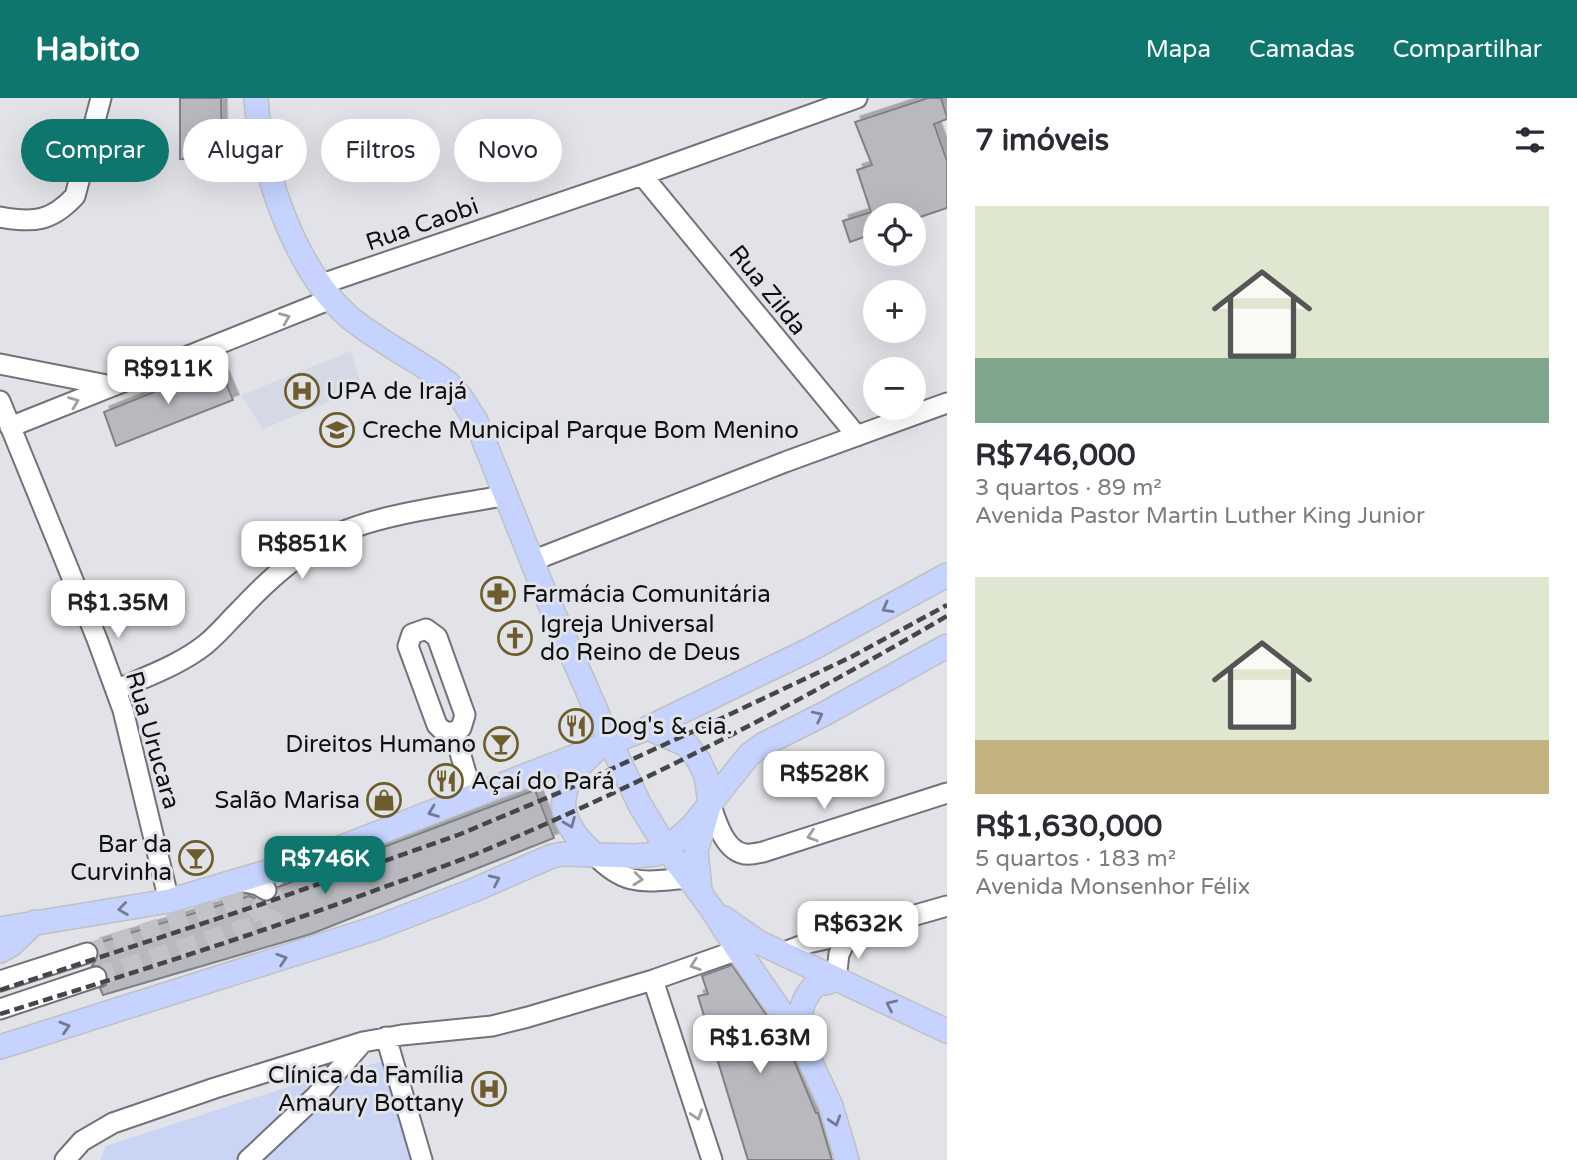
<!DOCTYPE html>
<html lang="pt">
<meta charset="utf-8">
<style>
:root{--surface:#fff;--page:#f2f2f3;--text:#2b2b33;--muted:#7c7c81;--accent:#0f766e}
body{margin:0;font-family:"Varela Round",sans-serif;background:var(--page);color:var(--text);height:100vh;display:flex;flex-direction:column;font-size:26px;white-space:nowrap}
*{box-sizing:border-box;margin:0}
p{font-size:23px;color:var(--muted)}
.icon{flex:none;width:38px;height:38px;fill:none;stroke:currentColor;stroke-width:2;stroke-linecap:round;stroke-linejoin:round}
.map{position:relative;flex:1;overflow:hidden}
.details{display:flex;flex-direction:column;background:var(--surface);width:630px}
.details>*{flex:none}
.hud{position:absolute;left:21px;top:21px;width:665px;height:63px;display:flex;gap:14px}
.fabs{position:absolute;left:863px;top:105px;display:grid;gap:14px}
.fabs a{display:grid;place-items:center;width:63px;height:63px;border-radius:50%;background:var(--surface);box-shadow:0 7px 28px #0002;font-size:35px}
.price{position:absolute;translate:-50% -60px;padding:0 16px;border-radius:14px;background:#fff;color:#222;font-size:23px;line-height:46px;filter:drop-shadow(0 2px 4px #0008)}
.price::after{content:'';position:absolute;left:50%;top:42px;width:21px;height:16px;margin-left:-10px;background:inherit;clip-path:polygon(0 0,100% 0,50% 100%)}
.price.current{background:var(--accent);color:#fff}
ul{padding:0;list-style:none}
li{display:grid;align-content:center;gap:14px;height:371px;padding:0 28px}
li span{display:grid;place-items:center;height:217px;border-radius:0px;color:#555}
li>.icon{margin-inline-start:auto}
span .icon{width:126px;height:126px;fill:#fffc;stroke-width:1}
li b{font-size:30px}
h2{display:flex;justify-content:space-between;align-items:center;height:84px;padding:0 28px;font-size:30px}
.tag{padding:0 24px;border-radius:32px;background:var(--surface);box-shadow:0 7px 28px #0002;font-size:24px;line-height:63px}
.tag.current{background:var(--accent);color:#fff}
header{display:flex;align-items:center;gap:42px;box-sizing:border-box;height:98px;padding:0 35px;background:var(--accent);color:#fff}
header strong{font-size:33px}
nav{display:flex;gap:38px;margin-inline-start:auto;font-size:24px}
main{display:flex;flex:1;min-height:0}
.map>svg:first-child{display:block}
.built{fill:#d5d9e5}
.green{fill:#cad5f5}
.building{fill:#b7b9be;stroke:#808186;stroke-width:2;filter:url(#shadow)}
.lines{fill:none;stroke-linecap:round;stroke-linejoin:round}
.minor-tunnel{stroke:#c2c3c8;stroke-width:19;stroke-dasharray:19 10;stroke-linecap:butt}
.minor-casing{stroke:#727378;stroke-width:23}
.major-casing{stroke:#c1c1c1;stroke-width:26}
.minor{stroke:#fff;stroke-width:19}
.major{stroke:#c5d3fe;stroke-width:23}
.rail{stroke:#444648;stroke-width:4.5;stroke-dasharray:10 5;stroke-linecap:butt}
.oneway{stroke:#9f9fa0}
.oneway2{stroke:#737b94}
.labels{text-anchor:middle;stroke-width:6;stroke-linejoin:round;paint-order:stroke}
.street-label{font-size:24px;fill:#0f1012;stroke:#e1e3e8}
.poi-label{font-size:24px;fill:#0f1012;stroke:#e1e3e8;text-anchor:start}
</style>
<header>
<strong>Habito</strong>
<nav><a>Mapa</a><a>Camadas</a><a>Compartilhar</a></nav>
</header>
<main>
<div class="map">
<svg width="947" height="1062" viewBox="0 0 947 1062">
<defs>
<filter id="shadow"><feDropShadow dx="5.5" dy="-5.5" stdDeviation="0" flood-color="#0004"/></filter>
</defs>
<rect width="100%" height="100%" fill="#e1e3e8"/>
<path class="built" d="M351,253l11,37 -99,41 -22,-34z"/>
<path class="green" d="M387,962l23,100h-310l6,-14 188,-61z"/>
<path class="building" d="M180,0h41l1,62 -42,-1z
M928,0h13l6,19v2l-13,5 13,37v47l-33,11v-4h-39v18l-25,9 -7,-21 28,-9 -14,-42 15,-5 -17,-43z
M219,268l14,34 -117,46 -12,-34z
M535,692l19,48 -243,96 -208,61 -3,-7 6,-3 2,-11 -4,-7 -12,-1 7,-11 -4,-11 154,-48 16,6 6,-1 6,-5 1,-9z
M732,867l56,81 28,67h2l14,47h-84l-50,-164 10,-2 -6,-18z"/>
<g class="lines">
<path class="minor-tunnel" d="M87,855l142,-50c17,-3 31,1 35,20
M96,879l173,-57c11,-10 9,-21 -3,-30"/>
<g class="minor-casing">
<path id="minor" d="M642,77l215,261
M0,119c33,6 51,5 75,-21l26,-98
M319,187l323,-110 215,-77
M0,266l112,22
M0,303l97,238 26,71 46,191
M10,329l321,-128
M532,463l253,-99 162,-59
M426,531l11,8 28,78 -4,13c-9,6 -16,6 -24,-3l-29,-79 4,-12z
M116,592c29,-13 64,-25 90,-46 12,-10 22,-22 34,-34 23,-25 52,-51 81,-68 49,-28 130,-36 186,-47
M454,634l19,65
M710,705c6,17 14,48 35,51 6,1 13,-1 18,-2l184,-59
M594,756c33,35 52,27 96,24
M241,783l17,4 8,5
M782,855l26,-10 41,-9 98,-28
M836,881l3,-25 10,-20
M653,882l59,180
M0,883l87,-28
M0,911l96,-32
M386,939l36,123
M65,1062l17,-19 31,-18 102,-35 148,-46 39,-7 90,-9 36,-9 125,-37 85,-30
M248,1062l67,-63 48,-55"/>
</g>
<g class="major-casing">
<path id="major" d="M256,0c5,71 38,171 93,219 30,25 67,42 99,66l12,13 16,25 68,170 61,140 35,74 27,44 44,59 27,42 62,89 31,67 16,54
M648,630l39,17 12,16 7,15 4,27 -14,48 4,39
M594,654c-41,36 -40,67 0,102
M724,820l34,24 189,89
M0,831l169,-28 128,-38 45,-16 306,-119 165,-80 134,-73
M0,853l11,-6 24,-23
M800,941c0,-26 -1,-38 18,-57l8,1 10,-4
M0,949l376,-119 98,-38 78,-34 11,-2 72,2 21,-2 11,-5 26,-24 56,-70 15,-11 60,-30 123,-68"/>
</g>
<use href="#minor" class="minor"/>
<use href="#major" class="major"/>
<path class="rail" d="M0,892l262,-86 196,-69 110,-46 154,-71 129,-61 96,-52
M0,916c126,-39 252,-78 376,-124 33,-12 67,-23 100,-36 163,-68 319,-149 471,-238"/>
</g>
<defs><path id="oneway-chevron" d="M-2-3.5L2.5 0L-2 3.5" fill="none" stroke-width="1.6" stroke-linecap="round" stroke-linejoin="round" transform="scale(1.75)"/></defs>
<g class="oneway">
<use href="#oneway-chevron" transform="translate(285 220) rotate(-22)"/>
<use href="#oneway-chevron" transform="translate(74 304) rotate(-21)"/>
<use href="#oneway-chevron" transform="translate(812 738) rotate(162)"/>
<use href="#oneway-chevron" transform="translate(638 781) rotate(6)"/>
<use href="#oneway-chevron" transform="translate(695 867) rotate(161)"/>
<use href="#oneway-chevron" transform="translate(697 1017) rotate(72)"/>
</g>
<g class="oneway2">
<use href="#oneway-chevron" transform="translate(887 510) rotate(151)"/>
<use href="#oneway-chevron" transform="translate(818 618) rotate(-27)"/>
<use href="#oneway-chevron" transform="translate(433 714) rotate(159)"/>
<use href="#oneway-chevron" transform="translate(570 725) rotate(68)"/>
<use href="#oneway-chevron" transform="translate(495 782) rotate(-25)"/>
<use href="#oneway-chevron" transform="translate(123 811) rotate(172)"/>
<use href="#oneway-chevron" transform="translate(282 861) rotate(-18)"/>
<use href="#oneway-chevron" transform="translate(891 907) rotate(-155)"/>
<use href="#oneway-chevron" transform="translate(65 929) rotate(-17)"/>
<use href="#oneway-chevron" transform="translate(835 1023) rotate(73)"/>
</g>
<defs>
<g id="hospital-ring" transform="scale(1.75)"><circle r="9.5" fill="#e1e3e8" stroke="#6e5d2b" stroke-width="1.5"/><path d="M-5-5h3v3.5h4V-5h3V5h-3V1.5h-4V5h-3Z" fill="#6e5d2b"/></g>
<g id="school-ring" transform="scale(1.75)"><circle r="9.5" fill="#e1e3e8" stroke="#6e5d2b" stroke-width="1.5"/><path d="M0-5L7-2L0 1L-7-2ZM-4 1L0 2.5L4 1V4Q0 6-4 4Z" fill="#6e5d2b"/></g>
<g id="pharmacy-ring" transform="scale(1.75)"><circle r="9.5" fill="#e1e3e8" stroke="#6e5d2b" stroke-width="1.5"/><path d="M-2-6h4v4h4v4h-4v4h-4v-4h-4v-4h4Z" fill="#6e5d2b"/></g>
<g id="church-ring" transform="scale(1.75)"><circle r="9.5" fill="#e1e3e8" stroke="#6e5d2b" stroke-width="1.5"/><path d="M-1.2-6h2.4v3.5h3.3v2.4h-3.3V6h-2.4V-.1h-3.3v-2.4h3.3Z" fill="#6e5d2b"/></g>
<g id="restaurant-ring" transform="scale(1.75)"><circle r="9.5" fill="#e1e3e8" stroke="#6e5d2b" stroke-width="1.5"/><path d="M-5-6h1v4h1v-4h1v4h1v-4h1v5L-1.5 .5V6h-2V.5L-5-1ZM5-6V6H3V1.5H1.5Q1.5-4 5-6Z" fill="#6e5d2b"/></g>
<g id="bar-ring" transform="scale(1.75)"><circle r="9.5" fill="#e1e3e8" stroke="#6e5d2b" stroke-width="1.5"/><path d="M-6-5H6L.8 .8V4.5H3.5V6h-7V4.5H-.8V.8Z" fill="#6e5d2b"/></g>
<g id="shop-ring" transform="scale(1.75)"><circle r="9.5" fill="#e1e3e8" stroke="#6e5d2b" stroke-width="1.5"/><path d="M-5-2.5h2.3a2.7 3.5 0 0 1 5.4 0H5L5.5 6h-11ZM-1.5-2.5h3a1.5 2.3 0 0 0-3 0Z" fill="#6e5d2b"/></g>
</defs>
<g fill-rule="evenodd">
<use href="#hospital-ring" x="302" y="293"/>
<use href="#school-ring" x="337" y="332"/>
<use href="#pharmacy-ring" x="498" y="496"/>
<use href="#church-ring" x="515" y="540"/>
<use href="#restaurant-ring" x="576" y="628"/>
<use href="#bar-ring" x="501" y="646"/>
<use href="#restaurant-ring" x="446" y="683"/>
<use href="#shop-ring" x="384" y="702"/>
<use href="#bar-ring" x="196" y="760"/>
<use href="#hospital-ring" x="489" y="991"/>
</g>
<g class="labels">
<g class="street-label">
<text transform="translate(422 126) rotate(-19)" y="8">Rua Caobi</text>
<text transform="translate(768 192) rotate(51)" y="8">Rua Zilda</text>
<text transform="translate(153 642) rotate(74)" y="8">Rua Urucara</text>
</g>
<g class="poi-label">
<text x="326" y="301">UPA de Irajá</text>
<text x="362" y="340">Creche Municipal Parque Bom Menino</text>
<text x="522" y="504">Farmácia Comunitária</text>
<text x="540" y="534">Igreja Universal<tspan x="540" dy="28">do Reino de Deus</tspan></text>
<text x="600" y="636">Dog's &amp; cia.</text>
<text x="476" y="654" text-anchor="end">Direitos Humano</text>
<text x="471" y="691">Açaí do Pará</text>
<text x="360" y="710" text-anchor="end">Salão Marisa</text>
<text x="172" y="754" text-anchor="end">Bar da<tspan x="172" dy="28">Curvinha</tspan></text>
<text x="464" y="985" text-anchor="end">Clínica da Família<tspan x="464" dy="28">Amaury Bottany</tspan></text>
</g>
</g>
</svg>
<div class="fabs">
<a><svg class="icon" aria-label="locate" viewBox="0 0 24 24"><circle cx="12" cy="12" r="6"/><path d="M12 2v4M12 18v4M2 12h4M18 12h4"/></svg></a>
<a>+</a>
<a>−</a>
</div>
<b class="price" style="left:168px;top:308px">R$911K</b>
<b class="price" style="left:302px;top:483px">R$851K</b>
<b class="price" style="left:118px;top:542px">R$1.35M</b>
<b class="price" style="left:824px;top:713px">R$528K</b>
<b class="price current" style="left:325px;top:798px">R$746K</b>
<b class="price" style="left:858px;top:863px">R$632K</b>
<b class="price" style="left:760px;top:977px">R$1.63M</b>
<div class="hud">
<a class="tag current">Comprar</a>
<a class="tag">Alugar</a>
<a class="tag">Filtros</a>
<a class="tag">Novo</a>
</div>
</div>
<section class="details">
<h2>7 imóveis<svg class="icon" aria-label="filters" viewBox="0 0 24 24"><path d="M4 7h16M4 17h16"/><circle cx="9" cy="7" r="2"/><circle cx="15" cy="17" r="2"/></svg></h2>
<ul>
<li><span style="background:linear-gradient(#dfe7d0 70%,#7fa58c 0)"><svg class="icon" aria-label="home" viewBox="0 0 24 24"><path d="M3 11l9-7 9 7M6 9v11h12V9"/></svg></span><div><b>R$746,000</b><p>3 quartos · 89 m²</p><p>Avenida Pastor Martin Luther King Junior</p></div></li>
<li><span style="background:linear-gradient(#dfe7d0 75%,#c2b280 0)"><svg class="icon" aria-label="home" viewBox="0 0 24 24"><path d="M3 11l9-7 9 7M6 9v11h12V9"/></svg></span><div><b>R$1,630,000</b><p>5 quartos · 183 m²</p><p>Avenida Monsenhor Félix</p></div></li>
</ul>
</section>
</main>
